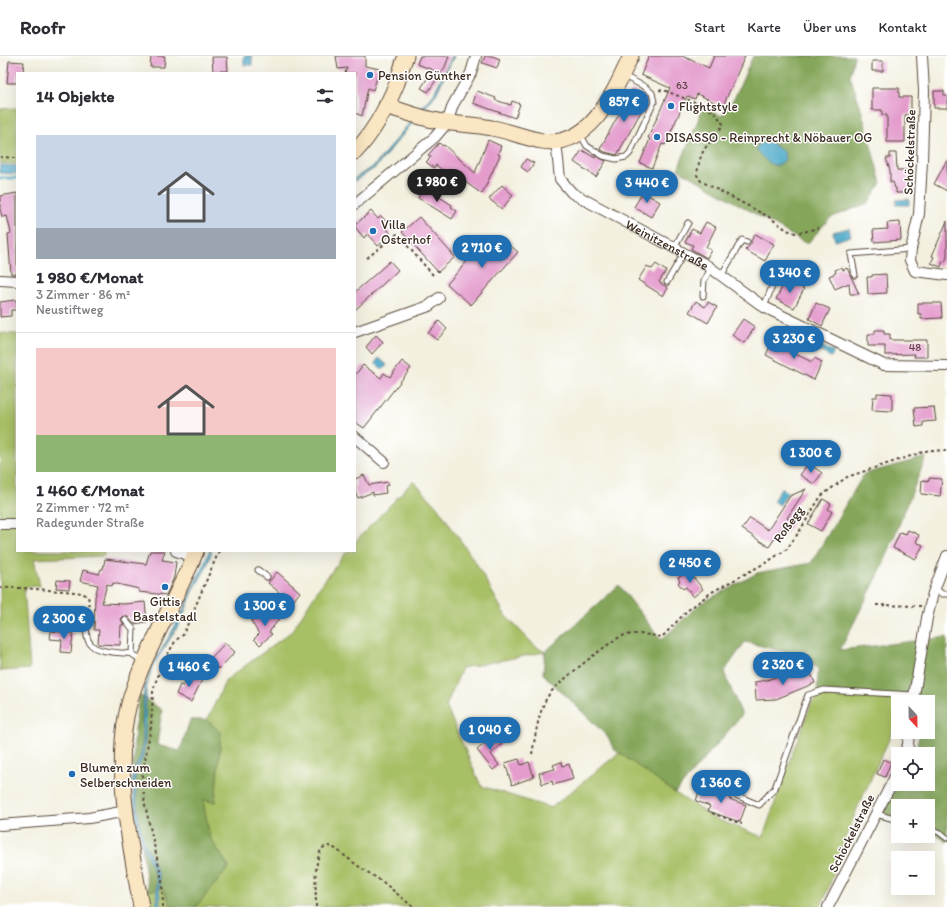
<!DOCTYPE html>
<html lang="de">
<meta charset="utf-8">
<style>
:root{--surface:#fff;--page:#f2f2f3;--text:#2b2b33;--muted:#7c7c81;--line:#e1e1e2;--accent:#1f6fb2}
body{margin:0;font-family:Itim,sans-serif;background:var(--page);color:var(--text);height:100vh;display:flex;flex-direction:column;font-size:15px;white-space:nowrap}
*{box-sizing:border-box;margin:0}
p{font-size:13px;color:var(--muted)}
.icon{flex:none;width:22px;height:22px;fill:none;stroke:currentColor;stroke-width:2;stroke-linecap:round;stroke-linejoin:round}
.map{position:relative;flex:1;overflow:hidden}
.panel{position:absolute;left:16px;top:16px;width:340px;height:480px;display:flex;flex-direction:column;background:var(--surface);border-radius:0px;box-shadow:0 4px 16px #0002}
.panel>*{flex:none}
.needle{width:26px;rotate:158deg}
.tools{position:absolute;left:891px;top:639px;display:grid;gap:8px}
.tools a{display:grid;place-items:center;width:44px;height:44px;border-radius:0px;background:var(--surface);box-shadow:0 4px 16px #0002;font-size:20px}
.price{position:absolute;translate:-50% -34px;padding:0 9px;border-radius:14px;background:var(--accent);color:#fff;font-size:13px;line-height:26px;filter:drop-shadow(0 1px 2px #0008)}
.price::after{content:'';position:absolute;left:50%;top:24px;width:12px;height:9px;margin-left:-6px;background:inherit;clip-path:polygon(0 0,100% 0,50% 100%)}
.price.current{background:#222;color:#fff}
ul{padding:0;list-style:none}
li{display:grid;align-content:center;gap:8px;height:212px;padding:0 20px}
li+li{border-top:1px solid var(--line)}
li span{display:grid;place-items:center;height:124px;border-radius:0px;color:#555}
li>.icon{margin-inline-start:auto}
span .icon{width:72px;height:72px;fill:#fffc;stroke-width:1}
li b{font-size:17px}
h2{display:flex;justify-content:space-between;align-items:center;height:48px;padding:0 20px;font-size:17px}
header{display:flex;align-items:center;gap:24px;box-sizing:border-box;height:56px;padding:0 20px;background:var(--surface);border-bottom:1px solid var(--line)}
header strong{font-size:19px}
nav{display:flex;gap:22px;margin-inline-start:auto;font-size:14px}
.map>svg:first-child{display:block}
.green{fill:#a7bf65;stroke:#717442}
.forest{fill:#85a65a;stroke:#60683c}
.water{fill:#48a7c7;stroke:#426872}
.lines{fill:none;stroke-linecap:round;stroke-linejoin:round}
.stream{stroke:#48a7c7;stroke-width:3}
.building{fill:#e49ccd}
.lane-casing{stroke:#57483b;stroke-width:7}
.street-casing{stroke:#57483b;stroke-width:12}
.secondary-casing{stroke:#57483b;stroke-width:17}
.path{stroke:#57483b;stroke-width:2;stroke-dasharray:3 3;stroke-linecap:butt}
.lane{stroke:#fff;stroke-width:5}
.street{stroke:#fff;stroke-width:10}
.secondary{stroke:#fbe6c3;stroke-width:15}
.poi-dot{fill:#1f6fb2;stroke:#fff;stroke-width:1.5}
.labels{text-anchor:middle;stroke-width:3;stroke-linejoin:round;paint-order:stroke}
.number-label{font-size:11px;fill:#65464a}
.poi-label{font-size:13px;fill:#3b2a1e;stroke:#fff;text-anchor:start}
.street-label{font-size:13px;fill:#3b2a1e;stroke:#fff}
</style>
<header>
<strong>Roofr</strong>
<nav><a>Start</a><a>Karte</a><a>Über uns</a><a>Kontakt</a></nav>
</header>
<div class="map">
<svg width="947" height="851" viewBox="0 0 947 851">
<rect width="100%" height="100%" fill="#fff"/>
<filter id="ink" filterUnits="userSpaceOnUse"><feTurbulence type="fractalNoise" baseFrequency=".025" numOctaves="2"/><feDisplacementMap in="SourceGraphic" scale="8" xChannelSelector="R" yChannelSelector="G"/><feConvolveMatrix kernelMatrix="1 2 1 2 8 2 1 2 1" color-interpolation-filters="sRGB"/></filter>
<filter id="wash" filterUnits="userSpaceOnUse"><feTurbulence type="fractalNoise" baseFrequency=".012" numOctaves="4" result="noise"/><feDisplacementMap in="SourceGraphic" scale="16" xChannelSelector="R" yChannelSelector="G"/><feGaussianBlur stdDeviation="0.9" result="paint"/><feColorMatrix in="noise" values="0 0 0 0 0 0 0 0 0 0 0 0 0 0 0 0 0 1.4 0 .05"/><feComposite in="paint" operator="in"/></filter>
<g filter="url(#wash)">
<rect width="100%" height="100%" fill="#f3f0df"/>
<path class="green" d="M17,52v56l-17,-1v-54z
M0,277l17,1v217h87v5l-70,3 6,27 -16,1 6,82 -30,2z
M413,425l23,24 40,58 29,52 30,31 10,6 -83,16 -16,38 35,80 70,22 69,-56 55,41 41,26 47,18 30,-86 19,-49 5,-5 52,-1 32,6h-3v18l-42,91 -30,84 -6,12h-624l33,-40 -19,-29 -8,-38 13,2 6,-69 -14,-13 19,-40 66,-49 27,-43 28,-37h8v-9z
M162,832l10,19h-26l-2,-14 4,-2z"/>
<path class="forest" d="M753,0h101l-4,20 10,29 21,78 -13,20 -38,15 -23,26 -129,-75 25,-61 19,8 12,-17z
M926,401l-44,111 -42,82 107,-13v205l-13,-9 -6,-2v-25h-30v17l-22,-5 23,-34h29v-30h-13l5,-22h8v-30h-2v-2l-25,2 -32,-6 -52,1 1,-29 -19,-13 -54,-13 -21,30 18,43 -67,78 -61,-44 -6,-12 -65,-63 2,-22 74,-67 42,55 39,-36 57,-31 54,-10 53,-89z
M139,638l4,3 -1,28 1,14 -2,16 -8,17 1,-32z
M145,643l17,11 -5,35 23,6 10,-31h17l14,13 -6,69 -12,-2 7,38 19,29 -33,40h-24l-10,-19h-2l-1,-12 -15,-34 -5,-19 -3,-30 -1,-19 8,-17 2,-17z
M140,778c4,18 17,35 17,55l-9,2z"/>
<path class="water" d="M244,0h8v9h-8z
M452,0h2l-18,38 -60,73 -21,14v-3l20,-13 59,-72z
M769,86l15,10 1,8 -7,6c-10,-1 -17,-10 -22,-17l3,-5z
M0,109l17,1v8l-17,-1z
M909,143v6h-13v-5z
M849,172l2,8 -16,5 -2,-9z
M821,290l13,6 -3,5 -12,-6z
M379,302l8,7 -4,5 -8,-7z
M781,432l7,4 -8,13 -7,-4z
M209,495h3l-6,17 -12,21 -13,32 -29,47 -6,21 -1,51 -2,17 -8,17 1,19 3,30 5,19 15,34 1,31h-3l-1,-30 -14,-34 -6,-22 -3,-29 -1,-16 9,-21 2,-16 -1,-14 2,-37 7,-21 19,-32 14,-26 8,-21 11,-21z"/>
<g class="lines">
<path class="stream" d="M0,122h17"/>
</g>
<g id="blocks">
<path class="building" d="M151,0h14l-1,11h-14z
M336,0h29v10l15,3 -7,21 -5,-2 -6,28 -7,-3v-40h-10l2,-5 -9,1z
M420,0h29l-4,11 -17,25 -7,-4 12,-18 -16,-6z
M485,0h7l8,3 -3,9 -15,-5z
M649,0h33l27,12 5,-12h31l-22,50 -26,-12 -2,5 -8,-3 -22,49 -3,-1 -10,24 -12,-5 10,-24 -2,-1 22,-50 -29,-13z
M212,1h15l1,14h-15z
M9,5l15,1 -1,11h-6v10h-10z
M872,5h11v10h-11z
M872,32h27v9h12v17l-6,1v27h-18v-27h-5v-5h-10z
M632,34l16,9 -31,56 -12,-3 -5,-3z
M477,35l19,7 -1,2 16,5 1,-4 8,3 -5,14 -42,-15z
M934,35h10v5h3v12h-13z
M488,84l13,6 -3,8 2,1 -18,39 -28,-20 -3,3 -15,-12 -2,3 -8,-6 5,-5 -3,-2 11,-12 4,3 1,-1 31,28z
M582,94l13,8 1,-2 10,5 -10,16 -22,-15z
M890,97h6l1,17h12v23h-13v-5h-1l-2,-6h-3v-12l-4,-12h4z
M526,103l8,4 -6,9 -7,-5z
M947,104v31l-13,-7z
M502,129l11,10 -11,14 -13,-10z
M424,131l28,18 -1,2 6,4 -5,8 -34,-21z
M643,136l17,10 -9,15 -17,-10z
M17,137v81h-6l-3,-40 3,-1 -4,-17 -5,1 -2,-8v-13z
M371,155l7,8 3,-3 6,7 -3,2 7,9 -13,12 -11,-12 -3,4 -9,-11v-2z
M419,161l36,40 -17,15 -36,-40z
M947,165v36l-2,5 -2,-1 -2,6 -10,-4 3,-6 -2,-1z
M706,166l10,5 -10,20 5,3 -4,8 -16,-9 2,-4 -8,-3 7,-13 8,4z
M900,166l1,18 -27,2 -1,-12 15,-1 -1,-6z
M755,178l19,10 -9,17 -20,-11 6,-6v-3z
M499,180l19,16 -47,53 -24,-21 38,-43 5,5z
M390,205l8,9 -43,40v-18z
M656,208l10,7 -7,11 9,6 -5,8 -25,-16 9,-14 5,3z
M776,210l12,7 -6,10 -12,-7z
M842,211l1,3 4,-2 12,26h-9l-1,-11 -14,6 -6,-13 7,-3 -1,-3z
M886,218l1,19 -19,1 -1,-17h5v-2z
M786,224l18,9 -10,19 -18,-9z
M16,244l1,10h-6v6l-11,1v-15z
M696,245l9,6 3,-5 9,5 -9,16 -19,-11z
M816,247l14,6 -8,17 -13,-7z
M918,247h23l1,15 -21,1v-5h-3z
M743,263l12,8 -11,16 -12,-8z
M439,265l8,8 -10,11 -9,-7z
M875,274h9v4h6v6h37v17h-13l1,-3 -30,1v-9h-17v-12h7z
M376,279l7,7 -11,12 -6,-7z
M773,284l16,8 -2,2 25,12 2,-4 8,4 -8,18 -48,-25z
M402,305l9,7 -47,60 -9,-6v-47l8,-10 18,13 3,-5 6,4z
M877,337l15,1v17l-20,-1 1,-13h4z
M934,351l2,14 -13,1v4l-7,1 -2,-19z
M808,407l14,10 -8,11 -14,-9z
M364,419l5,10 19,-3 1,3 -4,1 1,7 -13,2v-3l-15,6 -3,-6v-13z
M929,422l13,1 -2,17 -19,-2 1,-14 7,1z
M806,433l-19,29 6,4 -7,11 -5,-4 -12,18 -27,-18 8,-11 18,12 22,-34z
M823,443l8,5 -3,5 4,3 -11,19 -13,-7z
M908,474l11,5 -3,7 7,3 -7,14 -23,-11 7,-16 6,2z
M150,495h15l-3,9 14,2 -2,15 -8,18 -27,-3v-3l-26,-6 -1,3 -5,-2 -5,19 22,1 21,-2 2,20 -13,2 -6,-7 -4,-1 -3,3 3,6h-3l-1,20 -22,-1 1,-14h-5l1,-33 3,-12 -18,-4 3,-11 16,4 2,-5h2l2,-10 41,5z
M688,515l15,18 -10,8 -7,-10 -3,2 -5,-6 2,-2 -2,-3z
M277,516l23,20 -8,11 -24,-20z
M57,524l13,1 -1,8 -13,-1z
M274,555l6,7 -11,14 3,2 -12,11 -6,-6 5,-5 -8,-13 9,-5 3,5z
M51,575l22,2 -2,20 -10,-1 1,-12 -12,-1z
M225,587l10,9 -16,17 -10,-9z
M809,613l6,14 -39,16 -20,1 -1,-18 12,-2 17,-6 2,5z
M189,618l13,6 -11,22 -15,-8 4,-9 3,1z
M492,677l10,11 -11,10 8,11 -6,5 -16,-20 11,-9 -2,-2z
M519,703l2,6 8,-3 5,15 -22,8 -7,-22z
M883,703l8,3 -6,15 -8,-3z
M561,706l1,4 7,-2 4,15 -20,6 -1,-4 -10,3 -3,-11 16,-4 -2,-4z
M701,729l18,7 11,5 -1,2 17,6 -6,17 -32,-11 2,-5 -14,-5z"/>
</g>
</g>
<g filter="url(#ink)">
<use href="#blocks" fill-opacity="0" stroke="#57483b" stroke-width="1"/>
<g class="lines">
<g class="lane-casing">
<path id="lane" d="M580,78l7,12 16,10 13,3 10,-2 4,-4 24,-51 -2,-9 -7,-6 -21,-11
M674,192l14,-25
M855,219l-4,-21 60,-5
M721,220l21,-36 5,2
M667,226l17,-29
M703,240l1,-16 7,-11
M764,251l9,-23
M258,514l9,7
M935,532l7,6h5
M125,564l8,9 -1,25 11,8
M87,569c-5,30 23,26 45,29
M722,733l37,16 16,-17 33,-93 16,-5 90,5
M876,758l22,6
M928,772l11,4 8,6"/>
</g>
<g class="street-casing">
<g id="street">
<path d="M922,0l2,35 -2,71 -3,52 -8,35 -1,11 5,11 32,4"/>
<path id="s1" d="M556,85l4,38 12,14 136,73 56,41 120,58 63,1"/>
<path d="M355,148l80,-67 12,-14 6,-18 18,-32 5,-17"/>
<path d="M0,224l17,1"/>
<path d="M355,276l74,-26 10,-8"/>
<path d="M355,381l29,25"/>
<path d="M0,468h17"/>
<path d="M176,495l18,6"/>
<path d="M913,646l14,-84 6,-25 14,-37"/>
<path d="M904,698l4,-9 1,-13"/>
<path d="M0,769l89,-7 37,-7"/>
<path d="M828,851l70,-136"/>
</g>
</g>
<g class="secondary-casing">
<path id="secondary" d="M386,50c17,5 34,12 52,15 18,4 36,3 54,7 17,3 33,10 50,13 49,8 72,-49 89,-85
M355,96c18,-19 32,-45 42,-69 3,-9 5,-18 9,-27
M141,851c-10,-62 -26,-128 -15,-190 6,-32 21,-62 35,-91 10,-20 19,-40 29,-60l6,-15"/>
</g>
<path class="path" d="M659,34l7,1 40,16 10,7 7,10c-4,9 -11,15 -17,23 -6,8 -8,19 -9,28l4,6 68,36 18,13 8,3 8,-1 15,-4
M0,101l17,1
M367,202l30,-24 36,41
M0,532c22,-1 42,2 63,3 10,1 15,0 25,5l1,6 -2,16
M876,549l45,1
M532,698c4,-20 6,-44 18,-61 8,-10 61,-53 72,-57 13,-4 27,-1 40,1l26,-27 24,-18 55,-30 20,-13 12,-17 22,-36 26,-19 82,-27 18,1
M712,757l30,11
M163,851l-1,-27 -17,-75 -3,-29 9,-49 2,-35 2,-8 7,-20 14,-24 7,-5 36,-84
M316,851c0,-19 -3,-42 6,-59l7,-2 7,3 22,17 25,16 30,25"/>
<use href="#lane" class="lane"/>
<use href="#street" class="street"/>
<use href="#secondary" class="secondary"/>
</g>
</g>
<g class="poi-dot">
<circle cx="370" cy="19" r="4"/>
<circle cx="671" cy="50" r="4"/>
<circle cx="657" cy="81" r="4"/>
<circle cx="373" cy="175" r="4"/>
<circle cx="165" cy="531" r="4"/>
<circle cx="72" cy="718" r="4"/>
</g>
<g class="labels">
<g class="number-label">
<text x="682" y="33">63</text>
<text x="915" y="295">48</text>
</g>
<g class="poi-label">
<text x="378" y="24">Pension Günther</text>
<text x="679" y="55">Flightstyle</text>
<text x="665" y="86">DISASSO - Reinprecht &amp; Nöbauer OG</text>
<text x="381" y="173">Villa<tspan x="381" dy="15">Osterhof</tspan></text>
<text x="165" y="550" text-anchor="middle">Gittis<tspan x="165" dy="15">Bastelstadl</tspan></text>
<text x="80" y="716">Blumen zum<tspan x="80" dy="15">Selberschneiden</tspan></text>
</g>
<g class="street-label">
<text transform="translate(909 96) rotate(-88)" y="5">Schöckelstraße</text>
<text dy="5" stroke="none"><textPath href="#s1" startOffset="165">Weinitzenstraße</textPath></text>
<text transform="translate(788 468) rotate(-54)" y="5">Roßegg</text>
<text transform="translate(851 777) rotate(-63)" y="5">Schöckelstraße</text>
</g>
</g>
</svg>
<div class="tools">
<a><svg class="needle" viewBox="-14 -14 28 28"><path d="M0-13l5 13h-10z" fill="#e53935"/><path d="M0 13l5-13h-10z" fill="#7c7c81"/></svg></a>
<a><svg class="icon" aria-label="locate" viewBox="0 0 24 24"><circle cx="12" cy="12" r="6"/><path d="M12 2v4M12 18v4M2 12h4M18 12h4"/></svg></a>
<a>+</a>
<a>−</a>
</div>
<b class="price" style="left:624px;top:67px">857 €</b>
<b class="price current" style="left:437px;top:147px">1 980 €</b>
<b class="price" style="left:647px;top:148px">3 440 €</b>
<b class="price" style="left:482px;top:213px">2 710 €</b>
<b class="price" style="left:790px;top:238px">1 340 €</b>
<b class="price" style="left:794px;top:304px">3 230 €</b>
<b class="price" style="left:811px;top:418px">1 300 €</b>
<b class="price" style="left:690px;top:528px">2 450 €</b>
<b class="price" style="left:265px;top:571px">1 300 €</b>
<b class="price" style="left:64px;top:584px">2 300 €</b>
<b class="price" style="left:783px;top:630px">2 320 €</b>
<b class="price" style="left:189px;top:632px">1 460 €</b>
<b class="price" style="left:490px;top:695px">1 040 €</b>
<b class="price" style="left:721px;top:748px">1 360 €</b>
<section class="panel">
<h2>14 Objekte<svg class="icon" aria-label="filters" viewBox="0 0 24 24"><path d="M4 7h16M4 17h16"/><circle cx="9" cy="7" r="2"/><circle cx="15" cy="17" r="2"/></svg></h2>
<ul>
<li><span style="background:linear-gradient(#c9d6e8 75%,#9aa5b1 0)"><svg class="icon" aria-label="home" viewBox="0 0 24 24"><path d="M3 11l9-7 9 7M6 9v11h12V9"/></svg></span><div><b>1 980 €/Monat</b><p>3 Zimmer · 86 m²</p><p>Neustiftweg</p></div></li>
<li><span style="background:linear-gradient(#f6c9c9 70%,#8fb573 0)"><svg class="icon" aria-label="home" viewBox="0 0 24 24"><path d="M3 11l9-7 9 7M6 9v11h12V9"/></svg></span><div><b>1 460 €/Monat</b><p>2 Zimmer · 72 m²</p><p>Radegunder Straße</p></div></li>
</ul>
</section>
</div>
